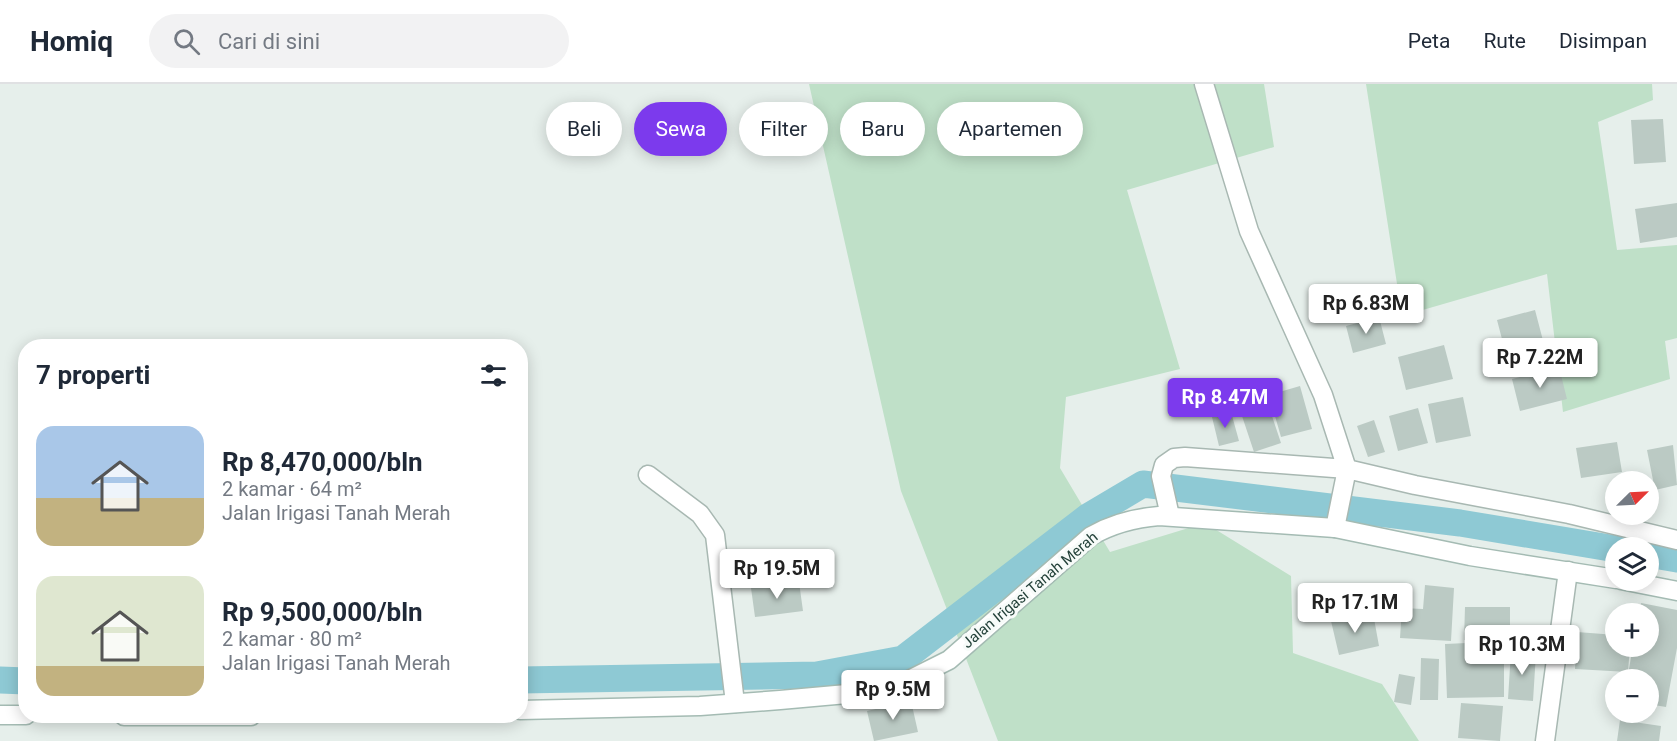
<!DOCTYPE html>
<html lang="id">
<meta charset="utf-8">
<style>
:root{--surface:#fff;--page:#f2f2f3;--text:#1f2937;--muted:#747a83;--line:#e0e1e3;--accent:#7c3aed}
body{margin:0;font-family:Roboto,sans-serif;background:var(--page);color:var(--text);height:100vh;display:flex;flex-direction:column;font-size:22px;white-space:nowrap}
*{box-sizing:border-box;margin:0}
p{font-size:20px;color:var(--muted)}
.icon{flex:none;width:33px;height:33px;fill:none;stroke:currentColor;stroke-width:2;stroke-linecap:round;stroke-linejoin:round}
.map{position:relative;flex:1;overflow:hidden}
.drawer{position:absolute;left:18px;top:255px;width:510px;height:384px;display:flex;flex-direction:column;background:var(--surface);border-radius:24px;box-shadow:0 3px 15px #0003}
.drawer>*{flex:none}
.banner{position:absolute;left:546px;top:18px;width:570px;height:54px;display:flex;gap:12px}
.needle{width:39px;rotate:66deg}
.controls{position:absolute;left:1605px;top:387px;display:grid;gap:12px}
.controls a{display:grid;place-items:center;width:54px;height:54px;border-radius:50%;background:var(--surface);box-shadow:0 3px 15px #0003;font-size:30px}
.price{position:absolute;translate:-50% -51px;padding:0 14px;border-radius:6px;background:#fff;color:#222;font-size:20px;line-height:39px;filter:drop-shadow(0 2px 3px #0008)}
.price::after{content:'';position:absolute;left:50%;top:36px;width:18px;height:14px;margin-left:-9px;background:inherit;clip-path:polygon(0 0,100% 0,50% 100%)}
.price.on{background:var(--accent);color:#fff}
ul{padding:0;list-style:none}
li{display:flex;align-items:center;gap:18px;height:150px;padding:0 18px}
li span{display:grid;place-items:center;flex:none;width:168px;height:120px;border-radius:18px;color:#555}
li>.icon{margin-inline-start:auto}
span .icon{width:72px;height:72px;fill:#fffc;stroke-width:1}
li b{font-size:26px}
h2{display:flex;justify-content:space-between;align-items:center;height:72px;padding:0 18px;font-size:26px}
.chip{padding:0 21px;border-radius:27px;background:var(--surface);box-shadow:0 3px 15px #0003;font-size:21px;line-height:54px}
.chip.on{background:var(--accent);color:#fff}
header{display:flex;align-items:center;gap:36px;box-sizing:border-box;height:84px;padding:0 30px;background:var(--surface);border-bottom:2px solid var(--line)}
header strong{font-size:28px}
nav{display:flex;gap:33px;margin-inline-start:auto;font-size:21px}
.search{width:420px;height:54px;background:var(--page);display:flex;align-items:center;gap:15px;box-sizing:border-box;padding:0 21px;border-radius:33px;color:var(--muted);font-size:22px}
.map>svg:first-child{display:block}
.green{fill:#bfe0c8}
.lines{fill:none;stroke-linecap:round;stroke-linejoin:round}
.canal{stroke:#8ec9d4;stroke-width:27}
.building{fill:#bbcac4}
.street-casing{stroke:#a8b8b2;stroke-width:21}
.secondary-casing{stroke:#a4bbb3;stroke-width:21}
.street{stroke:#fff;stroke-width:18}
.secondary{stroke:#fff;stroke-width:18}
.labels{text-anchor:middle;stroke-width:6;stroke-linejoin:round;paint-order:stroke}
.street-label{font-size:15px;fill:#24423a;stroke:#f7fbf9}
</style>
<header>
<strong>Homiq</strong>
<div class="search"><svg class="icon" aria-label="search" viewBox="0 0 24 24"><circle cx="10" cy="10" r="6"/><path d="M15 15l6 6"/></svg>Cari di sini</div>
<nav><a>Peta</a><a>Rute</a><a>Disimpan</a></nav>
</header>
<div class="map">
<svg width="1677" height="657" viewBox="0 0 1677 657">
<rect width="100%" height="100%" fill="#e6efeb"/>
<path class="green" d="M809,0h455l10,63 -147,43 53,179 -114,28 -6,71 50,84 95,-29 86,53 2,77 89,31 37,57h-421l-97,-250z
M1366,0h286l1,16 -55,22 19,128 60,-5v93l-12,3 5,38 -107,33 -16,-138 -145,42z"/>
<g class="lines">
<path class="canal" d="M1648,470l29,5
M0,596l26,1
M520,596l297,-5 86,-16 186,-143 54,-32 317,39 156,26"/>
</g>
<path class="building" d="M1663,35l3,43 -32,2 -3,-44z
M1677,119v34l-37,6 -5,-34z
M1535,226l11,42 -38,10 -11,-42z
M1379,233l7,27 -33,9 -7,-27z
M1444,261l9,34 -47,11 -8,-33z
M1559,283l8,32 -47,12 -8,-32z
M1300,302l12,43 -31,8 -12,-42z
M1463,313l8,39 -35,7 -8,-39z
M1267,317l14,42 -27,9 -14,-42z
M1418,324l10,35 -30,8 -9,-35z
M1231,328l8,29 -20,5 -7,-29z
M1374,336l11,32 -17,5 -11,-31z
M1617,358l5,30 -41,6 -5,-30z
M1673,361l4,40 -22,5 -8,-40z
M799,498l4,29 -48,6 -4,-29z
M1425,501l29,3 -3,53 -51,-3 2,-30 21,1z
M1641,519l36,7v38l-11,59 -18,-3v-24h-21l6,-34h15v-32h-9z
M1465,523h45v34l-46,-1z
M1373,529l6,33 -40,9 -8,-34z
M1577,548l39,3v11h14l-2,26 -53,-3z
M1467,559v19h37v35l-57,1 -2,-54z
M1511,567l25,2 -3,48 -25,-2z
M1421,574l18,1 -1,41h-18z
M1399,590l16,3 -4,28 -17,-3z
M911,617l7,31 -44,9 -7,-30z
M1461,619l42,3 -3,35 -42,-3z
M1620,636l41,6 -2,15h-42z"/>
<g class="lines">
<g class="street-casing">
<path id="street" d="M1204,0l45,147 74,164 24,74 -12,59
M648,391l52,39 15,21 20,168
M1170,432l-9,-40 3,-11 10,-7 11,-1 162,12 68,16 154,29 108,26
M1545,657l23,-170"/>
</g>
<g class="secondary-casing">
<path id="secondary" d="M1621,496l56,11
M520,626l180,-4 80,-6 78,-7 51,-13 40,-20 142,-124c21,-12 43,-18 68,-20l176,12 135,28 146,23
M0,631h26
M124,632h127"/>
</g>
<use href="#street" class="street"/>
<use href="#secondary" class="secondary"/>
</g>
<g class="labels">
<g class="street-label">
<text transform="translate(1030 506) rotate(-40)" y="5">Jalan Irigasi Tanah Merah</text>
</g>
</g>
</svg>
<div class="controls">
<a><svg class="needle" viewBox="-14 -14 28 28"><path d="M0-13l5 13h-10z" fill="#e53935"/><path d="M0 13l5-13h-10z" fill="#747a83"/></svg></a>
<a><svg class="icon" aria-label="layers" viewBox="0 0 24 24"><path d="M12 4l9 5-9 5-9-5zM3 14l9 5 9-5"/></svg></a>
<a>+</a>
<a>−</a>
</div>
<b class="price" style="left:1366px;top:251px">Rp 6.83M</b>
<b class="price" style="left:1540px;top:305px">Rp 7.22M</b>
<b class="price on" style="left:1225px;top:345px">Rp 8.47M</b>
<b class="price" style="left:777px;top:516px">Rp 19.5M</b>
<b class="price" style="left:1355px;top:550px">Rp 17.1M</b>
<b class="price" style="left:1522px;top:592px">Rp 10.3M</b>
<b class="price" style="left:893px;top:637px">Rp 9.5M</b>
<div class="banner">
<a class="chip">Beli</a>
<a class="chip on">Sewa</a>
<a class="chip">Filter</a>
<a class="chip">Baru</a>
<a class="chip">Apartemen</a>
</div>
<section class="drawer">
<h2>7 properti<svg class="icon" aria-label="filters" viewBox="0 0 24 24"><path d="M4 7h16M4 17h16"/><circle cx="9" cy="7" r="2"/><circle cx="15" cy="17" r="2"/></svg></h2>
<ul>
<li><span style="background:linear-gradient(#a9c7e8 60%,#c2b280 0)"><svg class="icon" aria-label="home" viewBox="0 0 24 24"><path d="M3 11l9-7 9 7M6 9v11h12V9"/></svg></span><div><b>Rp 8,470,000/bln</b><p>2 kamar · 64 m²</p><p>Jalan Irigasi Tanah Merah</p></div></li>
<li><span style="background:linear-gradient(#dfe7d0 75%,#c2b280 0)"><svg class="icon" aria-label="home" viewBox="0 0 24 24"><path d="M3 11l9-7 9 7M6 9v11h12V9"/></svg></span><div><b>Rp 9,500,000/bln</b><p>2 kamar · 80 m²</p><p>Jalan Irigasi Tanah Merah</p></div></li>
</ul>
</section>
</div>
